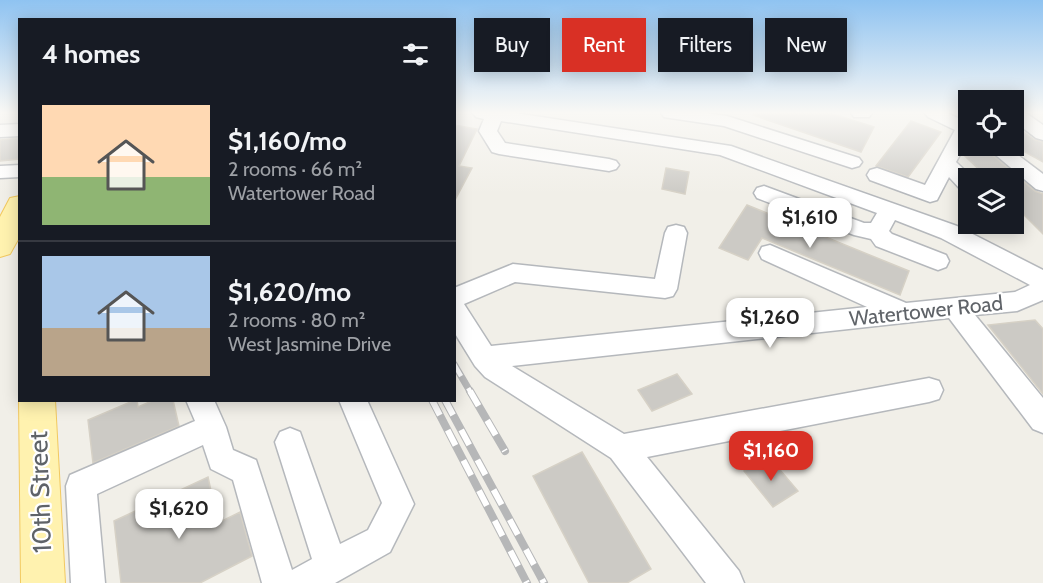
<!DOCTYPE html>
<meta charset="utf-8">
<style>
:root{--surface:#171b24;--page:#20242c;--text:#f1f3f6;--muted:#9ea1a6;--line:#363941;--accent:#d93025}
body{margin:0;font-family:Cabin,sans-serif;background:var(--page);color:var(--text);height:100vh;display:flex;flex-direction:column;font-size:22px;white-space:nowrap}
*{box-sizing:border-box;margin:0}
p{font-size:20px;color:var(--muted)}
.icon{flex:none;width:33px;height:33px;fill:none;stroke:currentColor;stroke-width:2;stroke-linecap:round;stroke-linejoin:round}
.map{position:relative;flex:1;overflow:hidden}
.sheet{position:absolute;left:18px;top:18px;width:438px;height:384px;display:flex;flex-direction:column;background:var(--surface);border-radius:0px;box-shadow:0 3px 15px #0003}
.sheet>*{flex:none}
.top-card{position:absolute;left:474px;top:18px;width:478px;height:54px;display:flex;gap:12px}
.tools{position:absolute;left:958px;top:90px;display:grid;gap:12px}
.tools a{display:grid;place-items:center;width:66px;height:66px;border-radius:0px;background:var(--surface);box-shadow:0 3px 15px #0003;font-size:30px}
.price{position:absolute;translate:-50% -51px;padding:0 14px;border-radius:12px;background:#fff;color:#222;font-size:20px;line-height:39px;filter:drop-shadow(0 2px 3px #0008)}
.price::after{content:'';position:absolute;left:50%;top:36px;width:18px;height:14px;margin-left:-9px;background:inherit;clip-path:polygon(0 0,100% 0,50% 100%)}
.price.on{background:var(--accent);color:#fff}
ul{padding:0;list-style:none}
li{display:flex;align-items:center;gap:18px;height:150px;padding:0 24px}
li+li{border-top:2px solid var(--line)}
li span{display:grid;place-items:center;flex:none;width:168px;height:120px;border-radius:0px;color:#555}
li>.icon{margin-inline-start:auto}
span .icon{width:72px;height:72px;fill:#fffc;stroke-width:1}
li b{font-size:26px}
h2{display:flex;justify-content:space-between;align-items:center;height:72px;padding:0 24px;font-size:26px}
.tag{padding:0 21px;border-radius:0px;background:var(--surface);box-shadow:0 3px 15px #0003;font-size:21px;line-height:54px}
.tag.on{background:var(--accent);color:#fff}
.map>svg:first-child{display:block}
.building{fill:#cccac5;stroke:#d6d1c6;stroke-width:1.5}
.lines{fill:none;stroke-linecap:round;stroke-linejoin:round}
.minor-casing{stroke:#b5b8bc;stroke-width:3}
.major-casing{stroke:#f2c960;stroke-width:2}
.minor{fill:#fff;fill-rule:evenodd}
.major{fill:#fff2af;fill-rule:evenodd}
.rail-far1-casing{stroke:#b6b7b8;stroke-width:7}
.rail-casing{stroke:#b6b7b8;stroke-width:8}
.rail-far1{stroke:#fff;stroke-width:4.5;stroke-dasharray:14;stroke-linecap:butt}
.rail{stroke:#fff;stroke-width:6;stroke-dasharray:17;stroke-linecap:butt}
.labels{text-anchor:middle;stroke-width:4.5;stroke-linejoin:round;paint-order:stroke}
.street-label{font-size:21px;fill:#5f6368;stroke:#fff}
.near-street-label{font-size:26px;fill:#5f6368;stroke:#fff}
</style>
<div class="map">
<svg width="1043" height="583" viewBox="0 0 1043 583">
<rect width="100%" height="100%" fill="#f1efe8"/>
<path class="building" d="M753,113h77l44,14 -13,25 -108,-37z
M911,121l30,11 -33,45 -32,-11z
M454,125l23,4 -18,37 13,2 -18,34z
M1014,126l21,14 8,2v20l-29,-16z
M20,138v21l-20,2v-21z
M991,154l44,37 8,3v40l-29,-29v-27h-26l-23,-22z
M666,168l23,4 -4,22 -23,-5z
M747,205l162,66 -9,24 -138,-57 -14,22 -29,-12z
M1035,320l8,9v65l-55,-69z
M677,374l15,20 -40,17 -14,-21z
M135,400h2l1,7 16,-7h19l6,26 -86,37 -5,-43z
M582,452l69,117 -24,14h-38l-56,-107z
M769,457l29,34 -25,16 -29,-36z
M208,477l10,46 22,-11 12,44 -52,27h-79l-7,-62z"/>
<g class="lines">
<g class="minor-casing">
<path id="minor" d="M473,113h42l216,33 226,80 86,44v30l-26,11 -42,4 68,83v35l-10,-4 -84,-111 -437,48 112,68 305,-56 10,3 4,9 -4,9 -10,3 -282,55 92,114 5,12h-38l-95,-125 -126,-81 -10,-11 -21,-34v-44l59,-24 142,15 10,-46 3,-6 8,-2 8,2 3,6 -10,56 -4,7 -8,2 -150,-16 -51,22 27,42 376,-39 -105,-48 -3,-6 3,-6 8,-2 136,58 109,-11 15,-7 -89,-47 -46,-18 -6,11 3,3 54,21 3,6 -3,6 -8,3 -8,-3 -54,-21 -5,-7 -17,-4 -97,-37 -3,-5 3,-5 7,-2 100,37h7l6,-10 -157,-58 -219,-34 -4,10 8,12 104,16 7,2 3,4 -3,4 -7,2 -110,-17 -7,-2 -13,-21 5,-12 -8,-2z
M661,113h44l22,3 132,42 3,4 -3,4 -7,2 -128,-42 -54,-8 -6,-1z
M851,113h21l-3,4h-15z
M925,113h22l22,10v15l-13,24 17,16h-4v15l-7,-2 -13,-14 -12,23 -7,2 -60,-22 -3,-5 3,-5 7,-2 48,17 30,-55 -27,-13z
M1014,113h12l17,12v15l-7,-2 -22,-17z
M20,124v12l-20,1v-12z
M985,146h21l37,28v17l-7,-2z
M20,165v12l-20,1v-12z
M186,400h28l12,27 7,23 23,10 36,110 20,-11 -37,-117 5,-10 10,-4 10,4 40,112 28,-14 14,-27 -43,-103h28l47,104 -24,48 -55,31h-73l-29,-103 -22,-11 -8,-24 -106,49 8,89h-34l-5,-97 4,-11 125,-54z"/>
</g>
<g class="major-casing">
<path id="major" d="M20,196v40l-10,18 -10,3v-40l10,-19z
M20,399v1h35l10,183h-44l-2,-183z"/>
</g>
<use href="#minor" class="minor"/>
<use href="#major" class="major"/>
<g class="rail-far1-casing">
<path id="rail-far1" d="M454,364l17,29"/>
</g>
<g class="rail-casing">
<path id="rail" d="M470,391l35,60
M432,400l95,183
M445,400l99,183"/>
</g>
<use href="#rail-far1" class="rail-far1"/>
<use href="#rail" class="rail"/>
</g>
<linearGradient id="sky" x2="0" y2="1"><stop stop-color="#8fc3f1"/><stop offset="0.58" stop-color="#f9f8f5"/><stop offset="1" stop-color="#f9f8f5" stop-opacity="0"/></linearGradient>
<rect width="1043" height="194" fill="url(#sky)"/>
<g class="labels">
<g class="street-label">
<text transform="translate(926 311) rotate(-6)" y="7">Watertower Road</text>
</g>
<g class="near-street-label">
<text transform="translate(40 492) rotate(-92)" y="9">10th Street</text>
</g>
</g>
</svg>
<div class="tools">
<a><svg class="icon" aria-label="locate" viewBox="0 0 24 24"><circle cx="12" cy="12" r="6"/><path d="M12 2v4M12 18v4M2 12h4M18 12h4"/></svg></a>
<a><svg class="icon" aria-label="layers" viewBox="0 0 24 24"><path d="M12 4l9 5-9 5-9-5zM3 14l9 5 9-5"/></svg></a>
</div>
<b class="price" style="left:810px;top:249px">$1,610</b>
<b class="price" style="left:770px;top:349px">$1,260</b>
<b class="price on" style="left:771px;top:482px">$1,160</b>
<b class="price" style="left:179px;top:540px">$1,620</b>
<div class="top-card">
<a class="tag">Buy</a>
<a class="tag on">Rent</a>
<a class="tag">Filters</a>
<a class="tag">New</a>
</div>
<section class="sheet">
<h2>4 homes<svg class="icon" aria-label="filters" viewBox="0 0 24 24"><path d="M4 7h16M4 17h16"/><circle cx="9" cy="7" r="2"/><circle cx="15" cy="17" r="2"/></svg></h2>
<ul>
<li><span style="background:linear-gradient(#ffd9b3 60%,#8fb573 0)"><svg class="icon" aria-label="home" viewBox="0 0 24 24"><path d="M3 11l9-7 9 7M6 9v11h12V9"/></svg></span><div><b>$1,160/mo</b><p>2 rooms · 66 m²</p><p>Watertower Road</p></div></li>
<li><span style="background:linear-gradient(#a9c7e8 60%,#b9a48a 0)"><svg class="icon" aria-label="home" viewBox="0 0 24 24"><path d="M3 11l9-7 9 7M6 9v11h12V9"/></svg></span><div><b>$1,620/mo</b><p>2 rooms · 80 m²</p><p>West Jasmine Drive</p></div></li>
</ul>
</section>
</div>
